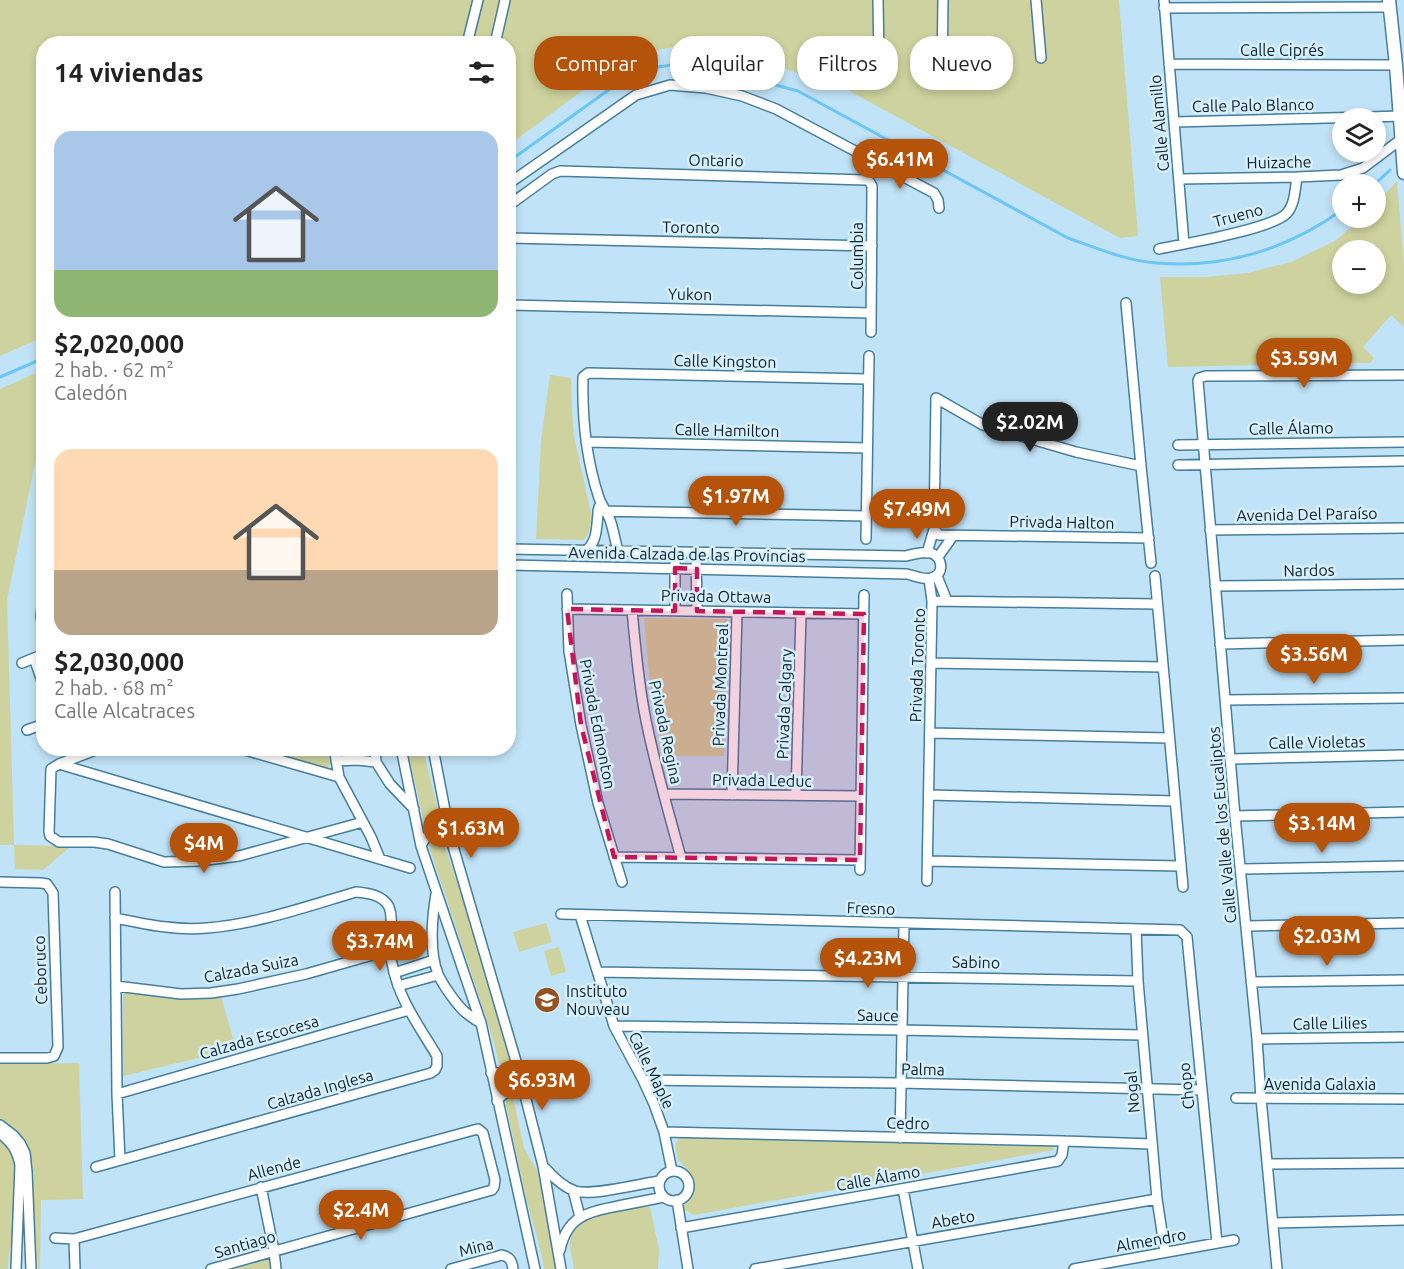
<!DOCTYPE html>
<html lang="es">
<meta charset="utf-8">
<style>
:root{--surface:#fff;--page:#f2f2f2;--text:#222;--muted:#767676;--accent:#b45309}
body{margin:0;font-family:Ubuntu,sans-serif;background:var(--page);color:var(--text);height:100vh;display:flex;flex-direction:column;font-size:22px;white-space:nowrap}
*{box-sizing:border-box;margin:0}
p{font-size:20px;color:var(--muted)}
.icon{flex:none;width:33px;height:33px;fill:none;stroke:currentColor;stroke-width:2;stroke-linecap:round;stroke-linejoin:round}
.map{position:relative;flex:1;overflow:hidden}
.drawer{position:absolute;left:36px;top:36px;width:480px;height:720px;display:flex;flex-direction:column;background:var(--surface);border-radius:24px;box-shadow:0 3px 9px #0003}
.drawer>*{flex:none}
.hud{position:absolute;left:534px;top:36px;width:570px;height:54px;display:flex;gap:12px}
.buttons{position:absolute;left:1332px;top:108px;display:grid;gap:12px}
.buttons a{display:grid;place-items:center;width:54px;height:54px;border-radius:50%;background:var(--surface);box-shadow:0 3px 9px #0003;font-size:30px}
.price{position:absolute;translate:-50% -51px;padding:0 14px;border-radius:21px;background:var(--accent);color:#fff;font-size:20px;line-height:39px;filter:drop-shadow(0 2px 3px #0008)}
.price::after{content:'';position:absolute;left:50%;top:36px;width:18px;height:14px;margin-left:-9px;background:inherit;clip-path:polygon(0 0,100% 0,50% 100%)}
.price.on{background:#222;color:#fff}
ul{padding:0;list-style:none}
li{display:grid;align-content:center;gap:12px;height:318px;padding:0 18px}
li span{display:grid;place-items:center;height:186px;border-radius:18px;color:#555}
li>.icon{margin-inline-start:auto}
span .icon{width:108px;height:108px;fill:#fffc;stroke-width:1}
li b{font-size:26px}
h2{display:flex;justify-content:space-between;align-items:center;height:72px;padding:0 18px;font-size:26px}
.chip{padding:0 21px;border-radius:24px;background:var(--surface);box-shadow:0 3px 9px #0003;font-size:21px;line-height:54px}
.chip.on{background:var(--accent);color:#fff}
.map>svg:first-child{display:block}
.green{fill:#cdd29e;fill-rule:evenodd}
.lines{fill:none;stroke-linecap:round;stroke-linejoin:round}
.stream{stroke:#6bc6f5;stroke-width:3}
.minor-casing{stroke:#457e9b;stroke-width:12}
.tertiary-casing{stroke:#457e9b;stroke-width:15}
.minor{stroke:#fff;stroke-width:9}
.tertiary{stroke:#fff;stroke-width:12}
.marked{fill:#c2185b;fill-opacity:0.2;stroke:#c2185b;stroke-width:4.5;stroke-dasharray:12 8;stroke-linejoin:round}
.labels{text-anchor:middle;stroke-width:5;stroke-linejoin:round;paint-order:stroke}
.street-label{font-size:16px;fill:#0a222e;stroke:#d8effc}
.poi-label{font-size:16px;fill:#0a222e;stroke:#d8effc;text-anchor:start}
</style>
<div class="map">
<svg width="1404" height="1269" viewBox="0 0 1404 1269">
<rect width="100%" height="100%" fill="#c1e3f7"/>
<path class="green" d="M0,0h1119l19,236 -18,2 -278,-151 -56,-18 -108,-23 -49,10 -120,89 -1,-101h-464l-1,293 -43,19z
M1397,181l7,84v62l-13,-12 -28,32 11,11 -4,5h-25l-2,-7 -38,2 -1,6 -136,3 -8,-90h47l41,-4 43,-11 44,-21 27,-23h14v-14zM1342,250h34v34h-34z
M43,370v54l-36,176 7,245 57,1 -28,24 -28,-1 -1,-24h-14v-456z
M550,375l21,3 1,33 2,25 18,82 -3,14 -5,8 -48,-1 5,-98z
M644,618l83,1 -3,137h-61l-13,-70z
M258,749h69l3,17 -6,3z
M407,749h16l18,73 -2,2 -9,-1 -5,4z
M428,836l13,1 36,99 36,126 -2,3 -5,2 -4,-1 -4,-5 -5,-22 -66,-199z
M546,923l6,19 -33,10 -6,-20z
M559,947l7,25 -15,4 -7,-25z
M123,992l67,6 31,-2 15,53 -113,27z
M79,1063l4,136 -42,1 -1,69h-2v-7l-8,-31 -1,-78c-6,-15 -15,-25 -29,-35v-54z
M515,1074l4,11 -11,-1 -6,4 -4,-11h8z
M509,1096l4,1 11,51 15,26 18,95h-13l-5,-25 -12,-42 -22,-101v-3z
M0,1136l14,17 2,10 -2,63 -5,29 -1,14h-8z
M686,1137l366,6 2,7 -360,65 -13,-7 10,-18 -3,-20 -10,-10 -3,-15 4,-7z
M650,1207l9,43 -1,19h-84c-1,-8 -4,-16 -4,-24 1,-34 57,-36 80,-38z
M270,1259l3,10h-40z"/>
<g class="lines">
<path class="stream" d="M515,157l113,-81 17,-7 40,-6 23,4 90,24 270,147c28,10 59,23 89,25 67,6 131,-14 185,-53
M1375,184l15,-14
M0,377l44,-19"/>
<g class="minor-casing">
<path id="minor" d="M878,0l1,61
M1036,0l5,58
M1164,0l20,244
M1164,8l226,-1
M467,44l11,-44
M495,44l10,-44
M1169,64l227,1
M942,71l1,-71
M1174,122l230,-6
M1179,179l118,-2 44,-2 22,-7 41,-31
M508,184l128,-89 34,-10 36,3 36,8 34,13 158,84 4,7 1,8
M508,206l44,-32 8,-3 306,9 3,1 3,5 -1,146
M508,238l364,8
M1159,249c24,-5 114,-20 128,-36 8,-9 8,-24 10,-36
M1126,303l15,163 10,97
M508,305l363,8
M586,442l281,6
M1178,445l226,-3
M1178,465l226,-4
M1141,466l-65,-14 -93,-27 -47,-27 -2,131 5,6 210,3
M598,511l268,5
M1210,530l194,-2
M866,539l3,-183
M508,549l398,7c8,-2 17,-5 25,-3 12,4 14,22 0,25 -7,2 -16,-2 -24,-4l-399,-9
M587,550c12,-11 9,-28 12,-43
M618,550c-3,-9 -4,-18 -7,-27 -2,-9 -9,-16 -12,-25 -13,-39 -17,-80 -16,-121l5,-4 280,6
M675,551v60
M696,552l1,59
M927,553l7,-24
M938,557l15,-21
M937,576l10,25
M1155,576l28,311
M44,585l-3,31 3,21
M1215,586l189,-2
M567,594l2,57 12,74 17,78 24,79
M932,601l225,3
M567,609l297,5
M632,610c3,33 6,67 12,100 9,50 24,99 37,148
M1220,644l184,-4
M34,658l10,29
M22,663l22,-9
M931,663l232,4
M1225,700l179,-2
M27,730l17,-6
M930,733l239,5
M101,748l-42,16 -8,5 -2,63 1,4 9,6h35l14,2 56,18 35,-1 40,-5 124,-34
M238,748l101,29
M334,748l5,29 32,60 9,22
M375,748l1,14 14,22 24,25
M401,748l20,98 60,177 54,246
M433,748l17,88 68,232 25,98 18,103
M1231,759l173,-4
M336,761l21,-1 19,2
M59,764l351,104
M664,794l197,2
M732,795l5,-183
M796,795l5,-182
M929,795l246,6
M1235,816l169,-4
M421,846c7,-16 15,-17 29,-10
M614,857l246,3
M928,861l252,5
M1241,869l163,-3
M860,870l4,-275
M927,881l5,-280 -3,-22
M0,882l41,1 6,1 6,9 5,154 -4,9 -7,2h-47
M115,892l2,202 3,66
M436,894c-4,23 -7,58 2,80 4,10 19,31 27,38 5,4 10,8 16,11
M561,914l619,16 7,7 30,306
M580,915l34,111 29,54 11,24 10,28 8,39
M1247,926l157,-3
M1136,929l2,52 19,218 8,53
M598,972l540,9
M394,973l40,-13
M1251,982l153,-2
M116,986l65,8 30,-1 27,-4 68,-15 84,-24
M398,986l40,-11
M614,1026l287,4 241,5
M1257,1039l147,-2
M491,1073h14l13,-5
M643,1080l257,3 301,7
M117,1094l292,-84
M1236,1098l168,1
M497,1101c7,-10 16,-12 27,-8
M0,1125l13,10 7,8 5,10 2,19 4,97
M664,1132l400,9 88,3
M0,1133c12,10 17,17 20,32l-4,104
M900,1138l4,-214
M1268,1164l136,-1
M96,1167l335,-94 4,-3 2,-4v-10c-18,-30 -39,-58 -45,-93 -1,-4 -2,-9 -2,-14 -1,-13 4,-30 -1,-42 -6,-12 -21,-14 -33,-15 -48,14 -98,32 -149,36 -31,3 -62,-4 -92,-10
M545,1168c8,9 18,19 30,23 17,5 65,-7 84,-10
M659 1186a15 15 0 1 1 30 0a15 15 0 1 1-30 0Z
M261,1187l13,64 2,18
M903,1189l15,80
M573,1190l7,27
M677,1200l11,69
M1273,1223l131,-3
M681,1228l377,-67 4,-6 2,-14
M55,1238l19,1 400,-109 4,-1 5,4 12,47 -1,7 -2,3 -281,79
M74,1239l1,30
M560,1250c7,-34 28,-38 58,-44 15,-3 30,-6 46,-9
M451,1269l51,-14c8,2 10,6 11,14
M755,1269l402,-70
M1074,1269l160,-29
M1277,1269l-16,-171 -4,-59 -22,-223 -37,-435 1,-3 7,-2 198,-1"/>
</g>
<g class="tertiary-casing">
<path id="tertiary" d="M1389,0l7,65 8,108"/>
</g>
<use href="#minor" class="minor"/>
<use href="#tertiary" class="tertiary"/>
</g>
<path class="marked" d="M675,568l22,1v42l167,3 -4,246 -246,-3 -33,-132 -14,-116 108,2z"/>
<defs>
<g id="school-disc" transform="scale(1.35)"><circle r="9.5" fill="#945221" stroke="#d8effc"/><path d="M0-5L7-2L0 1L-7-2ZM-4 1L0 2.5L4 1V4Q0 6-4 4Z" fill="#fff"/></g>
</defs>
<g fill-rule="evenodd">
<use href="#school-disc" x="547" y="1000"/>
</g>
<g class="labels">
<g class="street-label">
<text x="1282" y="56">Calle Ciprés</text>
<text transform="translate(1253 105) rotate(-1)" y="6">Calle Palo Blanco</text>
<text transform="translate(1159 123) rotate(-95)" y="6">Calle Alamillo</text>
<text transform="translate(716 160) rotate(1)" y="6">Ontario</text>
<text transform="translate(1279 162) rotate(-1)" y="6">Huizache</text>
<text transform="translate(1238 215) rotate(-15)" y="6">Trueno</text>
<text transform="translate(691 227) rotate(1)" y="6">Toronto</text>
<text transform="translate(857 256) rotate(-90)" y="6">Columbia</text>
<text transform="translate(690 294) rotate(1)" y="6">Yukon</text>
<text transform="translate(725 361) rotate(1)" y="6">Calle Kingston</text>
<text transform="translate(1291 428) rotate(-1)" y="6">Calle Álamo</text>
<text transform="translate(727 430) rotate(1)" y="6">Calle Hamilton</text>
<text transform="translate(1307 514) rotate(-1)" y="6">Avenida Del Paraíso</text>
<text transform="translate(1062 522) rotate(1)" y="6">Privada Halton</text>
<text transform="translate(687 554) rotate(1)" y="6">Avenida Calzada de las Provincias</text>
<text transform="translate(1309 570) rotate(-1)" y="6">Nardos</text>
<text transform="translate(716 596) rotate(1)" y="6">Privada Ottawa</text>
<text transform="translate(917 665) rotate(-88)" y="6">Privada Toronto</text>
<text transform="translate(720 685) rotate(-88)" y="6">Privada Montreal</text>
<text transform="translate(784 704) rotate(-88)" y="6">Privada Calgary</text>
<text transform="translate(598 724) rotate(79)" y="6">Privada Edmonton</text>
<text transform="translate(666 732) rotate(78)" y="6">Privada Regina</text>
<text transform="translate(1317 742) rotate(-1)" y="6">Calle Violetas</text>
<text transform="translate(762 780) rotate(1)" y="6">Privada Leduc</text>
<text transform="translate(1222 825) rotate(-95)" y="6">Calle Valle de los Eucaliptos</text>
<text transform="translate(871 908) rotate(2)" y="6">Fresno</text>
<text transform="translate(976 962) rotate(1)" y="6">Sabino</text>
<text transform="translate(251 968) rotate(-11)" y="6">Calzada Suiza</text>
<text transform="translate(40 970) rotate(-92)" y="6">Ceboruco</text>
<text transform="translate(878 1015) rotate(1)" y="6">Sauce</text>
<text transform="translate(1330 1023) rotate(-1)" y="6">Calle Lilies</text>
<text transform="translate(259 1037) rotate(-16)" y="6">Calzada Escocesa</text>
<text transform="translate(923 1069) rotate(1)" y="6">Palma</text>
<text transform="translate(652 1070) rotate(64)" y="6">Calle Maple</text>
<text x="1320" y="1090">Avenida Galaxia</text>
<text transform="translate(1186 1086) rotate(-96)" y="6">Chopo</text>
<text transform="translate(320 1089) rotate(-16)" y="6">Calzada Inglesa</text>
<text transform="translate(1132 1092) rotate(-95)" y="6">Nogal</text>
<text transform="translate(908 1123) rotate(1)" y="6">Cedro</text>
<text transform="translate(274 1168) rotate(-15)" y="6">Allende</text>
<text transform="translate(878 1178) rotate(-10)" y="6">Calle Álamo</text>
<text transform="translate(953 1219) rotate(-10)" y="6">Abeto</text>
<text transform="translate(1151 1240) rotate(-10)" y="6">Almendro</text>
<text transform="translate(245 1244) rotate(-16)" y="6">Santiago</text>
<text transform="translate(476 1247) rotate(-14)" y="6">Mina</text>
</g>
<g class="poi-label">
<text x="566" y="997">Instituto<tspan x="566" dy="18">Nouveau</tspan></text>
</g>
</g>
</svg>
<div class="buttons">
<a><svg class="icon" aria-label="layers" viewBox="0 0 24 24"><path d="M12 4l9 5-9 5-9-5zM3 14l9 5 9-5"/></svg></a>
<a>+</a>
<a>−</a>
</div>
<b class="price" style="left:900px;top:190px">$6.41M</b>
<b class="price" style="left:1304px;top:389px">$3.59M</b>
<b class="price on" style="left:1030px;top:453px">$2.02M</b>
<b class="price" style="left:736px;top:527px">$1.97M</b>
<b class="price" style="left:917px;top:540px">$7.49M</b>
<b class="price" style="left:1314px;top:685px">$3.56M</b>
<b class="price" style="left:1322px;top:854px">$3.14M</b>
<b class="price" style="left:471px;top:859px">$1.63M</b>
<b class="price" style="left:204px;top:874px">$4M</b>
<b class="price" style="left:1327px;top:967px">$2.03M</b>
<b class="price" style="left:380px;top:972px">$3.74M</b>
<b class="price" style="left:868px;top:989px">$4.23M</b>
<b class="price" style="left:542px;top:1111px">$6.93M</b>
<b class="price" style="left:361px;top:1241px">$2.4M</b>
<div class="hud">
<a class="chip on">Comprar</a>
<a class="chip">Alquilar</a>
<a class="chip">Filtros</a>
<a class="chip">Nuevo</a>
</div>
<section class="drawer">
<h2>14 viviendas<svg class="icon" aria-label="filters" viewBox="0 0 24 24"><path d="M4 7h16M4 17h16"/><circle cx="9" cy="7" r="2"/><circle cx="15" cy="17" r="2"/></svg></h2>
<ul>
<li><span style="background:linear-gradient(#a9c7e8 75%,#8fb573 0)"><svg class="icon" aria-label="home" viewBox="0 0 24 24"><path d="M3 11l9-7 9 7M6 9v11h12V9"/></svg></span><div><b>$2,020,000</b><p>2 hab. · 62 m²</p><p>Caledón</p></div></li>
<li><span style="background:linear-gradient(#ffd9b3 65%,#b9a48a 0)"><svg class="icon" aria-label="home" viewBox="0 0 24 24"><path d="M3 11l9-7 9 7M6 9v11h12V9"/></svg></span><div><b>$2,030,000</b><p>2 hab. · 68 m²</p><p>Calle Alcatraces</p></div></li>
</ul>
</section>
</div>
